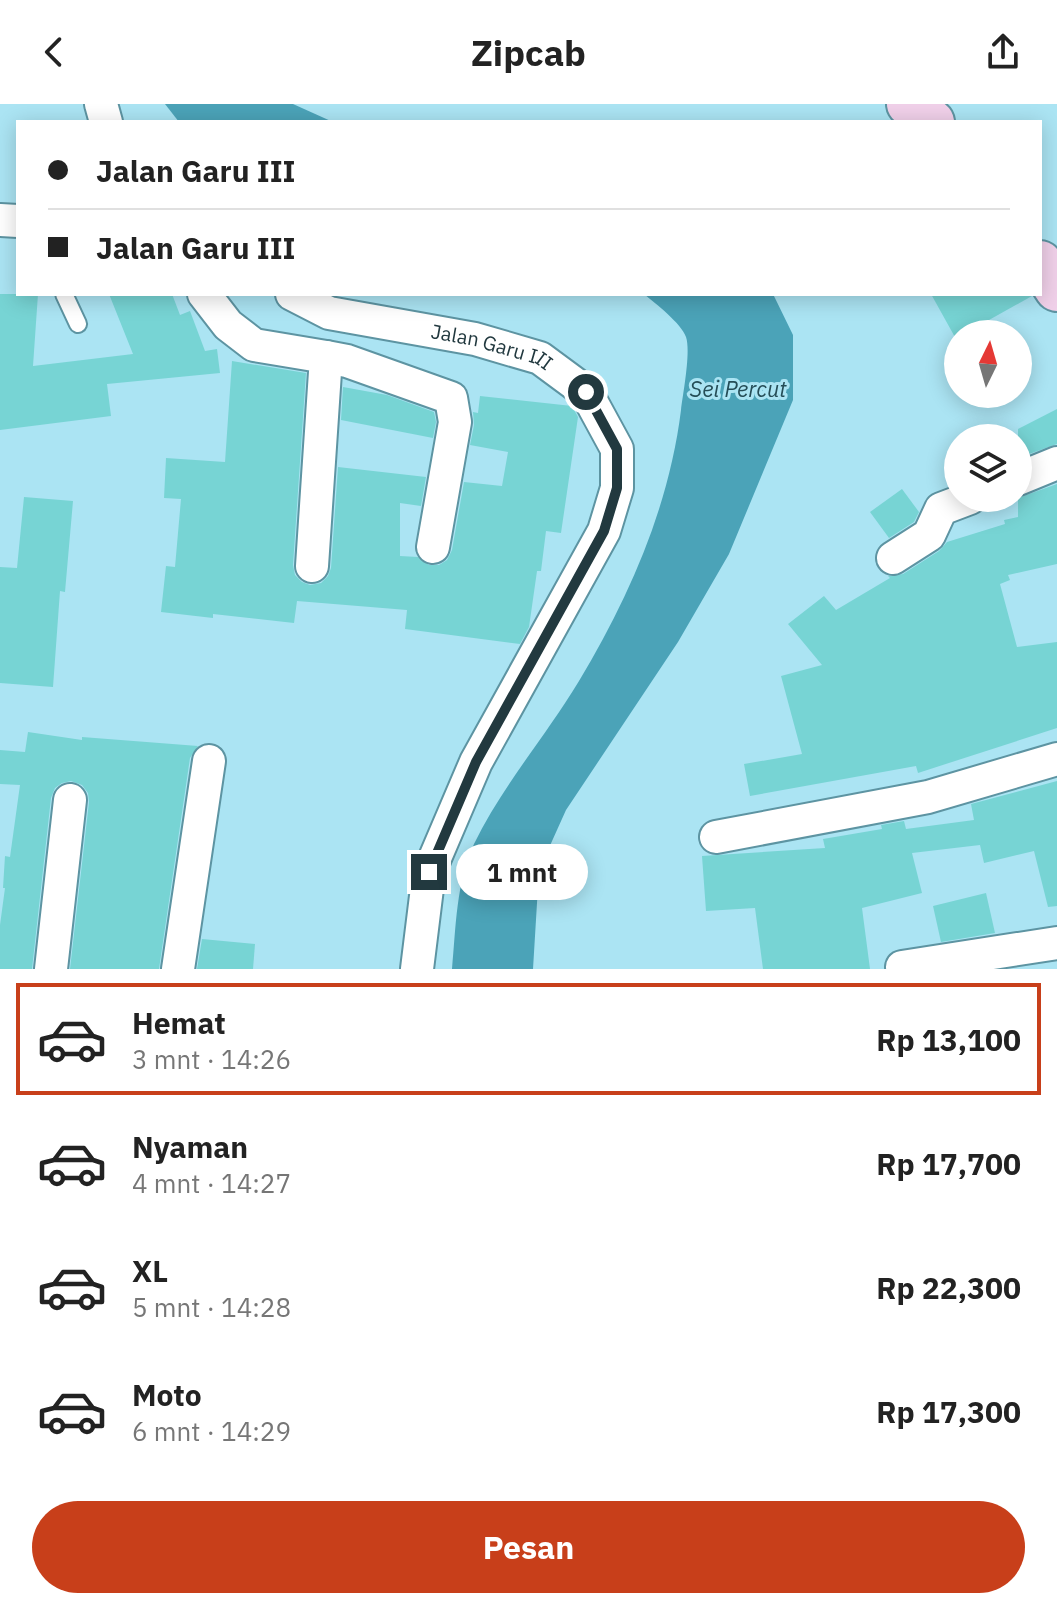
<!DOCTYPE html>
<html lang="id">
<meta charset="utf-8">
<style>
:root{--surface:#fff;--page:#f2f2f2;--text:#222;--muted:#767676;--line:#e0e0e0;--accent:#c83f1a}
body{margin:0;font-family:"IBM Plex Sans",sans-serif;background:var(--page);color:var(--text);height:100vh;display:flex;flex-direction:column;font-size:30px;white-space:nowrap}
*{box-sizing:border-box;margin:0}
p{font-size:26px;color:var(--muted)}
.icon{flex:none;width:44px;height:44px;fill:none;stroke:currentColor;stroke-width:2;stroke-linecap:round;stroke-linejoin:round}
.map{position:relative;height:865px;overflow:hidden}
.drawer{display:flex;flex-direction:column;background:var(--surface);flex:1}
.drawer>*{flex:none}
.hud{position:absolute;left:16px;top:16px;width:1026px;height:176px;border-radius:0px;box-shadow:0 4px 20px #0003;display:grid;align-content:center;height:176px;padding:0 32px;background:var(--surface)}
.needle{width:52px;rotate:5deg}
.buttons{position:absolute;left:944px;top:216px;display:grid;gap:16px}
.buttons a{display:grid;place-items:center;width:88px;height:88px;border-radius:50%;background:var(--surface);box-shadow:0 4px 20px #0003;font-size:40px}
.end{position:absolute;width:36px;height:36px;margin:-18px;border:10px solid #22393f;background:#fff;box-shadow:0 0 0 4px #fff}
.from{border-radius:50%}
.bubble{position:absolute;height:56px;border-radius:28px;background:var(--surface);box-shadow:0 4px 20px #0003;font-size:26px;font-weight:700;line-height:56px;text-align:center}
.hud b{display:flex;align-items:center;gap:28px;height:76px;font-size:30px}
.hud b+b{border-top:2px solid var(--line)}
.hud i{width:20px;height:20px;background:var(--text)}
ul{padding:14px 0 0;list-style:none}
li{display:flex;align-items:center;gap:24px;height:112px;margin:0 16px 12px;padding:0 16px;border:4px solid transparent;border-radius:0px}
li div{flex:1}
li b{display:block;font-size:30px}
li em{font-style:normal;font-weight:700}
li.current{border-color:var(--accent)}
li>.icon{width:72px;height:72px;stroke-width:1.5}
.cta{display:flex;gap:16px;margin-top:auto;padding:16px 32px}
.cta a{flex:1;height:92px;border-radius:48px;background:var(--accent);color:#fff;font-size:32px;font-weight:700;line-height:92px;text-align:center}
header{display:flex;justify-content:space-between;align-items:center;height:104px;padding:0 32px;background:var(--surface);font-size:36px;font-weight:700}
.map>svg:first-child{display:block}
</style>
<header><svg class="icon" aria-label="back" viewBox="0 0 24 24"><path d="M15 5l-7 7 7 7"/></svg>Zipcab<svg class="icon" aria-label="share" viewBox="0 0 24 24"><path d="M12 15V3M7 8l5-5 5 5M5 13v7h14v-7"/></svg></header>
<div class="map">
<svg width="1057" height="865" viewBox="0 0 1057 865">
<rect width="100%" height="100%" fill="#abe4f3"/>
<g fill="#4ba3b8">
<polygon points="165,0 293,0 333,18 179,18"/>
<path d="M 644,190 L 773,190 L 793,231 L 793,296 L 729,450 L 678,538 L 566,706 L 539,766 L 533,865 L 452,865 C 456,823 456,779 474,740 C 502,682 546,632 579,577 C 629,494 669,403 681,306 C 683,289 691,248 686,233 C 681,219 656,200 644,190 Z"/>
</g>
<g fill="#77d4d4">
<polygon points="0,190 38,190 33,262 133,250 109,190 172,190 180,211 190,207 205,247 217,245 220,269 107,280 111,312 0,326"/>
<polygon points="931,190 1030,190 1032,192 964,230 958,230 956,235"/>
<polygon points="232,257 306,269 293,461 295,471 302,478 310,481 321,479 328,472 331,464 338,363 426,373 421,402 400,399 400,452 418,453 429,461 439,461 447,456 452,446 464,378 502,382 508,348 470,341 474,321 473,308 478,309 480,292 572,302 578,313 561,429 546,427 541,467 537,467 529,523 520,540 405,525 407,506 297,497 294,519 213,510 213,514 161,508 166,462 175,463 181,395 164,394 166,354 225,358"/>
<polygon points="343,283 387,291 434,308 436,318 433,334 341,316"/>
<polygon points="1057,305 1057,340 1018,354 1018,325"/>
<polygon points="1057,380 1057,460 1008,471 1010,476 1000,480 1017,543 1057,538 1057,624 918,669 916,662 750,692 744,660 802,650 781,572 822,561 788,520 824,492 836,506 890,474 888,472 903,470 939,447 947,438 1005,420 1004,416 1018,413 1018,394"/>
<polygon points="902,385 919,408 914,418 889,434 870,408"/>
<polygon points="24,393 73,397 65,488 60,487 53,583 0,579 0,463 17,464"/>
<polygon points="28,628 82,636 82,633 198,642 190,654 159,865 70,865 89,698 88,689 82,681 71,677 62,679 55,684 51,694 32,865 0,865 0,821 5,784 3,784 5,752 10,753 20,681 0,680 0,646 25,648"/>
<polygon points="1057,677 1057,802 1048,803 1034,747 984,759 980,741 912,749 922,789 862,804 870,865 763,865 755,804 706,807 702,752 825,744 823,735 882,725 881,721 904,717 906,725 974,716 971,700"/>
<polygon points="986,789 995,829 941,838 933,802"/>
<polygon points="202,835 255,840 253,865 197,865"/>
</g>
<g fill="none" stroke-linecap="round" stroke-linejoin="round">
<defs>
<polyline id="lane" points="64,190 78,220"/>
<g id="street">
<polyline points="101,0 106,18"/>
<polyline points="0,116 18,117"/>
<polyline points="204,190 228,221 254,241 326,253 312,462"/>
<path id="s1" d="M 292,190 L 329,209 L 475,235 L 540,254 L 586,288 L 617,345 L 617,384 L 604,427 L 476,658 L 429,768 L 417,865"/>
<polyline points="326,253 347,257 451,294 455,318 433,443"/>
<polyline points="1018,375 1057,359"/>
<polyline points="893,454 929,431 941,405 970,394"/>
<polyline points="716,733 928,693 1057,655"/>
<polyline points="902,863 1057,839"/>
<polyline points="51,865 70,696"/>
<polyline points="178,865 209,657"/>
</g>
<g id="secondary">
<polyline points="909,0 932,18"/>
<polyline points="1040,159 1057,185"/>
</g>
</defs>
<use href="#lane" stroke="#5d94a2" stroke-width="20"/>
<use href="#street" stroke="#5d94a2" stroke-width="36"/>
<use href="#secondary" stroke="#5d94a2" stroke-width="48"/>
<use href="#lane" stroke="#fff" stroke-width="16"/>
<use href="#street" stroke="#fff" stroke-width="32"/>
<use href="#secondary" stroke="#f0d0e9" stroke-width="44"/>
</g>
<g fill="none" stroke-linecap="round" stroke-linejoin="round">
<polyline stroke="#22393f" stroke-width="10" points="429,768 476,658 604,427 617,384 617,345 586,288"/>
</g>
<g text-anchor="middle" stroke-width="6" stroke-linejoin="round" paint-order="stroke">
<g font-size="20" fill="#22393f" stroke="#abe4f3">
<text dy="7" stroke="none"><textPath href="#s1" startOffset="208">Jalan Garu III</textPath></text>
</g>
<g font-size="22" font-style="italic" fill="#254d57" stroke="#abe4f3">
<text x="738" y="293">Sei Percut</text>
</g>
</g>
</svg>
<div class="buttons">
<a><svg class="needle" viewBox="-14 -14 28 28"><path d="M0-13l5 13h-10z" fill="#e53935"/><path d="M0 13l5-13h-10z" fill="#767676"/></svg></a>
<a><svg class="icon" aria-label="layers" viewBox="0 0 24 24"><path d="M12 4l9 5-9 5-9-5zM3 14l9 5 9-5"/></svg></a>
</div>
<i class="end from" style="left:586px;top:288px"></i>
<i class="end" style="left:429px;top:768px"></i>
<div class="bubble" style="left:456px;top:740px;width:132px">1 mnt</div>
<div class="hud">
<b><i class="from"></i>Jalan Garu III</b>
<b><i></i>Jalan Garu III</b>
</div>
</div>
<section class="drawer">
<ul>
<li class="current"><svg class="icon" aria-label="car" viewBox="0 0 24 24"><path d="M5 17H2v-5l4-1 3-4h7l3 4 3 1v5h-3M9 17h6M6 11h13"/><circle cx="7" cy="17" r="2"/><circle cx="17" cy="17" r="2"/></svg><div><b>Hemat</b><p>3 mnt · 14:26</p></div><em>Rp 13,100</em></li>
<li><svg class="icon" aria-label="car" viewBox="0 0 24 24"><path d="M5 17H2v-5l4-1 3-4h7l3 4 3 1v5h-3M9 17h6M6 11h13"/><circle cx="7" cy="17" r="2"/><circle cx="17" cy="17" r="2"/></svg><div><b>Nyaman</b><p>4 mnt · 14:27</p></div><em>Rp 17,700</em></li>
<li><svg class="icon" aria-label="car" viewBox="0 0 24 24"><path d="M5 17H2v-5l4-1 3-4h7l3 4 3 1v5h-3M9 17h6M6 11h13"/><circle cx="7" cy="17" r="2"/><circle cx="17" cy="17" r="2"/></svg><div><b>XL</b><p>5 mnt · 14:28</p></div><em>Rp 22,300</em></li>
<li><svg class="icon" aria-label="car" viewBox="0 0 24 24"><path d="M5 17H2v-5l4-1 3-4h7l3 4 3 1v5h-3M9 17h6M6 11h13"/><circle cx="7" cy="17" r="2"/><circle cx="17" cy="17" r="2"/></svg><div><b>Moto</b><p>6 mnt · 14:29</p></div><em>Rp 17,300</em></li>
</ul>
<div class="cta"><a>Pesan</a></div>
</section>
